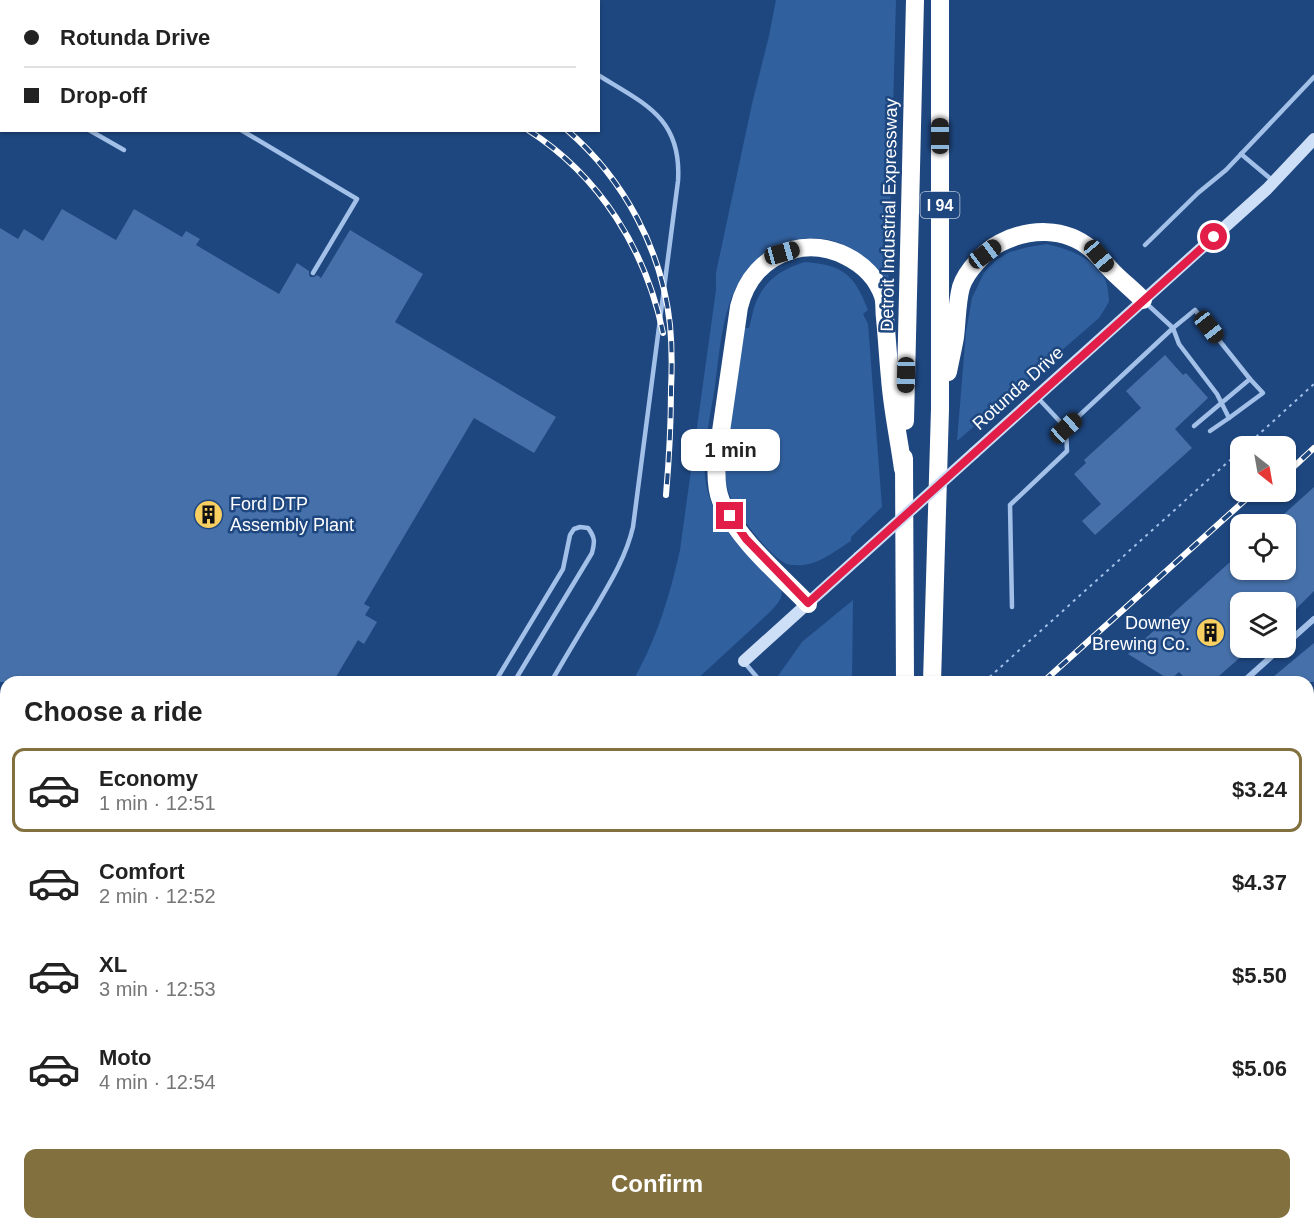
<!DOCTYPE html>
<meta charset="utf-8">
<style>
:root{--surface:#fff;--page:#f2f2f2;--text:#222;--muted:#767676;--line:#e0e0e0;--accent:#82703e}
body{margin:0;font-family:Arial,sans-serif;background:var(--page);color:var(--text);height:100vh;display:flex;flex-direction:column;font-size:22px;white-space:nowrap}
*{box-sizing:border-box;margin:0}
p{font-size:20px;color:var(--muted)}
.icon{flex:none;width:33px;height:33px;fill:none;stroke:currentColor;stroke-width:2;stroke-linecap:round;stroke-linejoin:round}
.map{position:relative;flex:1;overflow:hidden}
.panel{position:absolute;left:0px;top:676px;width:1314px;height:554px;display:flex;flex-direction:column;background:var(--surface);border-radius:18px 18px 0 0;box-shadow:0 2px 4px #0004}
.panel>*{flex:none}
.banner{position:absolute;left:0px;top:0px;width:600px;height:132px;box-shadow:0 2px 4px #0004;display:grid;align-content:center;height:132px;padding:0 24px;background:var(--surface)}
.needle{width:39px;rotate:149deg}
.buttons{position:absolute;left:1230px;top:436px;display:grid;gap:12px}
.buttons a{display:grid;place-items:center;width:66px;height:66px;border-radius:12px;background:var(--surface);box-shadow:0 2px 4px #0004;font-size:30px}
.end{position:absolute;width:27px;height:27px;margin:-14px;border:8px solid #e11d48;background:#fff;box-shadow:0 0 0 3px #fff}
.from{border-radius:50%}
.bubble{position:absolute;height:42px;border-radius:12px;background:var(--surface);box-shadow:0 2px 4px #0004;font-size:20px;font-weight:700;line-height:42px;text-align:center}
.car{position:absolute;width:18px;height:36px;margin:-18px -9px;border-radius:8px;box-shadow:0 0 4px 2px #0007;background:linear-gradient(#222 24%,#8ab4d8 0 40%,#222 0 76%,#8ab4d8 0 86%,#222 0)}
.banner b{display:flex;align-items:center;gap:21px;height:57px;font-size:22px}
.banner b+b{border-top:2px solid var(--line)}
.banner i{width:15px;height:15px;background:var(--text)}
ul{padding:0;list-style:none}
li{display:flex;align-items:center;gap:18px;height:84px;margin:0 12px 9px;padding:0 12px;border:3px solid transparent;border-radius:12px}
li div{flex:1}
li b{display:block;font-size:22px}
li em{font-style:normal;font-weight:700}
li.current{border-color:var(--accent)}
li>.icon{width:54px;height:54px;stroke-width:1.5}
h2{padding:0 24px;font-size:27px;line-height:72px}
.button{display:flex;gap:12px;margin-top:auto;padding:12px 24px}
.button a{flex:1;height:69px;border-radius:12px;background:var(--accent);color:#fff;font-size:24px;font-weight:700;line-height:69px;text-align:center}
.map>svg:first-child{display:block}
</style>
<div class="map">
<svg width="1314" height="1229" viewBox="0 0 1314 1229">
<rect width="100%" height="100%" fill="#1e4780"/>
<g fill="#31609e">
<path d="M 776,0 L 896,0 L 888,289 C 867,259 851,239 812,238 C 784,238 758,253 743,276 C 737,285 732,295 729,305 C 721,328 718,362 715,386 C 711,412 702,452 705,477 C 707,495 713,510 722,524 L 781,589 C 784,598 777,604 771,611 L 694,682 L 632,682 C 656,642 670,595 680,550 L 716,290 L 716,273 L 752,104 L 769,36 Z"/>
<path d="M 1047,244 C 1072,250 1105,262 1108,291 C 1108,295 1109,298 1109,301 C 1107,306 1102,313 1099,318 L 957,441 L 966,332 L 972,298 L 984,273 L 996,260 L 1010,252 L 1028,247 Z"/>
<path d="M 805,262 C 843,265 854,274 868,310 L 863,314 L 868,324 L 882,507 L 851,537 L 851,541 C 835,551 816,567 796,565 C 793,565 790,565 787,564 C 770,557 737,514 730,496 C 726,486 725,475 724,464 L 744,328 L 749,328 C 752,319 753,308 757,300 C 767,278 783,269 805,262 Z"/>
<polygon points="853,600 852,682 779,682 778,676 802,642"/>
<polygon points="0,844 6,848 6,951 0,947"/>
<polygon points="0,968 6,972 6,1001 0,1011"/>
<polygon points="0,1080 6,1084 6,1111 0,1110"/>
<polygon points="6,1130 6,1188 0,1191 0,1134"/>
<polygon points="353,1224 387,1224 382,1229 348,1229"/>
</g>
<g fill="#4670a9">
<polygon points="62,209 116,240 134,209 182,237 186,231 200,239 196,245 279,294 297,263 309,271 309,274 310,277 314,277 317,275 321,278 350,230 423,274 395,322 556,417 534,453 474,418 364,604 370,607 365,615 377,622 364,644 358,640 333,682 0,682 0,228 18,239 24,229 43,241"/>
<polygon points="1165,355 1183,375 1186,373 1208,398 1175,429 1192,448 1095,535 1082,521 1101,504 1074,474 1086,463 1084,460 1141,408 1126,391"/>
<polygon points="1314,487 1314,591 1286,619 1286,603 1240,603 1240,648 1251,648 1212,682 1189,682 1179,672 1170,680 1128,654 1240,553 1240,570 1286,570 1286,525 1272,525"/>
<polygon points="1314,643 1314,682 1267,682"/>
</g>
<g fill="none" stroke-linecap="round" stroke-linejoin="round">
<g stroke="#a2c0e8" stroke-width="2" stroke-dasharray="3 4.5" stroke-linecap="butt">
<polyline points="1245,447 1314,384"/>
<polyline points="984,682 1240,451"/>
<polyline points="383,1229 389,1224"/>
<polyline points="625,1229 626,1224"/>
</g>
<g stroke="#a2c0e8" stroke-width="4.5">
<polyline points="473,0 475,2"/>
<polyline points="47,2 48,0"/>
<polyline points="166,2 167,0"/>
<polyline points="0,80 2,78"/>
<polyline points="89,130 124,150"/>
<polyline points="241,130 357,199 313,273"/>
<polyline points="1241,154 1272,180"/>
<polyline points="1145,245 1198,193 1226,170 1314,77"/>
<polyline points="1038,398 1066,428 1173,328 1147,304"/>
<polyline points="1229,418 1263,393 1250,379"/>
<polyline points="1194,426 1250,379 1195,310 1173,328 1179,344 1217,394 1229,418 1210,431"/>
<polyline points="1012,607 1010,505 1067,451 1066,428"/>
<polyline points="744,662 761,682"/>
<path d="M 495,682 L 563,569 L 570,535 L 574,529 L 580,527 L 588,528 C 595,537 595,542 592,553 L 514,682"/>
<path d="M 551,682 C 565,658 579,634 594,610 C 610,583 626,557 633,527 L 678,181 C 682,118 645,104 598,75"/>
<polyline points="1308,844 1314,849"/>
<polyline points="1308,1057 1314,1057"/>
<polyline points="0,1121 6,1120"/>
<polyline points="0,1198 6,1195"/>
<polyline points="332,1229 338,1224"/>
</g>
<g stroke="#a2c0e8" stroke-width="6">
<polyline points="1286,644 1314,619"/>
<polyline points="1243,682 1281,648"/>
<polyline points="1308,757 1314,752"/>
<polyline points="1201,1224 1201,1229"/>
</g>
<g stroke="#cddef7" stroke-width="12">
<polyline points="974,453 1267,189 1314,139"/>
<polyline points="744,661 859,557"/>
</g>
<g stroke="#fff" stroke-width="18">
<path d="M 948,372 C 950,361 953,349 955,337 C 957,320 957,302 961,287 C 966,271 986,250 1000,243 C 1029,228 1065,227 1091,249 C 1099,256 1105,264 1113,272 C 1122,281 1133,290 1143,300"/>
<polyline points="905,421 915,0"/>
<polyline points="904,458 905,682"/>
<path d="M 808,604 C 779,574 737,539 721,501 C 716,489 716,472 717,459 L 739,307 C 746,279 764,258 792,250 C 827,240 871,261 883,296 C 885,302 884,311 885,318 C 887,338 888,358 890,378 C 892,408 899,439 903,469"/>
<polyline points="932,682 940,409 940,0"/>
<polyline points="913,1224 913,1229"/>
<polyline points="942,1224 942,1229"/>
</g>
<defs>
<g id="rail">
<polyline points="308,0 310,2"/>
<polyline points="356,0 359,2"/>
<path d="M 528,130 C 600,176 646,250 663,333"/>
<path d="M 567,130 C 624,179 662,250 670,325 C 672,346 672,368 671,389 C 671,424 669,460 666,495"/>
<polyline points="1286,474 1314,448"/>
<polyline points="1043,682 1254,492"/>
<polyline points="438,1229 443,1224"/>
</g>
</defs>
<use href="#rail" stroke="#fff" stroke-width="6"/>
<use href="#rail" stroke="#1e4780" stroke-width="4" stroke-dasharray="11" stroke-linecap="butt"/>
<polyline stroke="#cddef7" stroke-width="12" points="859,557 974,453"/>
</g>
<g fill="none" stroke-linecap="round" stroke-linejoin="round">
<polyline stroke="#e11d48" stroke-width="8" points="730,516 746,539 808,603 1214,237"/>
</g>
<defs>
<symbol id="building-disc" viewBox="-11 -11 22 22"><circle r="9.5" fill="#f8cf61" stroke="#1e4780"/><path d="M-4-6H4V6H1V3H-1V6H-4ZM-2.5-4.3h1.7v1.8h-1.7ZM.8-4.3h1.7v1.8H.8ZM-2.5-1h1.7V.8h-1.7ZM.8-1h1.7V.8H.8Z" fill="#111"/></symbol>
</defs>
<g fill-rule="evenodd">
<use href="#building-disc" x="192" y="498" width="33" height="33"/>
<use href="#building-disc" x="1194" y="616" width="33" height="33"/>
</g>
<g text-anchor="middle" stroke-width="5" stroke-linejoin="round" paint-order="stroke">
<rect fill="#1e4780" stroke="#bcc8d9" stroke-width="1.5" x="920.5" y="192" width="39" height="26" rx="4.5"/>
<g font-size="16" font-weight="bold" fill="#fff">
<text x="940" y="211">I 94</text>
</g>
<g font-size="18" fill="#fff" stroke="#1e4780">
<text transform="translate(889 215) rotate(-89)" y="6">Detroit Industrial Expressway</text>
<text transform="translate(1018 388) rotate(-42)" y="6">Rotunda Drive</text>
</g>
<g font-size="18" fill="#fff" stroke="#1e4780" text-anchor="start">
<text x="230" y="510">Ford DTP<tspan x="230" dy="21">Assembly Plant</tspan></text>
<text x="1190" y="629" text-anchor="end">Downey<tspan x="1190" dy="21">Brewing Co.</tspan></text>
</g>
</g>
</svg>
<div class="buttons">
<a><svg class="needle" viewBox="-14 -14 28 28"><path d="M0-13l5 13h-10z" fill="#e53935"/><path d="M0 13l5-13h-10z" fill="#767676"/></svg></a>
<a><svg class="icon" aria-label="locate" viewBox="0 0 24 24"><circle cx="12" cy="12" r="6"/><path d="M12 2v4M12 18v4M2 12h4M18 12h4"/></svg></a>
<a><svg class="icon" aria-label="layers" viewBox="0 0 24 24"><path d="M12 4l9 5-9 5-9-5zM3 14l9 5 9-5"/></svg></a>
</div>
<i class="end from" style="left:1214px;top:237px"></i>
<i class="end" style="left:730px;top:516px"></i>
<div class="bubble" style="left:681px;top:429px;width:99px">1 min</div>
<i class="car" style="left:940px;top:136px;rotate:0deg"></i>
<i class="car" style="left:782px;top:253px;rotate:74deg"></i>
<i class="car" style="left:985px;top:254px;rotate:53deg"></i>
<i class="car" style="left:1099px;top:256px;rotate:140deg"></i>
<i class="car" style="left:1209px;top:327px;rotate:142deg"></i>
<i class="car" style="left:906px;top:375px;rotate:181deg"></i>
<i class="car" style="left:1066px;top:428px;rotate:48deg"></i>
<div class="banner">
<b><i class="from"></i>Rotunda Drive</b>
<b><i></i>Drop-off</b>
</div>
<section class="panel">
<h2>Choose a ride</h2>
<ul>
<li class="current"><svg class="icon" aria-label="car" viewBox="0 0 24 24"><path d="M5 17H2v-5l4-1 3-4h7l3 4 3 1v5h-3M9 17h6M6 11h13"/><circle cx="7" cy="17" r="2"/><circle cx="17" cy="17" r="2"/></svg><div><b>Economy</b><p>1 min · 12:51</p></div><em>$3.24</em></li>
<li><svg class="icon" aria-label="car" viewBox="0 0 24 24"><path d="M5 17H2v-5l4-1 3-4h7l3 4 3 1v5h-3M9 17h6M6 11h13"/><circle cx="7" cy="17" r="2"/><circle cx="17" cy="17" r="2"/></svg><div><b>Comfort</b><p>2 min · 12:52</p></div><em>$4.37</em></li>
<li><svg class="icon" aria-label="car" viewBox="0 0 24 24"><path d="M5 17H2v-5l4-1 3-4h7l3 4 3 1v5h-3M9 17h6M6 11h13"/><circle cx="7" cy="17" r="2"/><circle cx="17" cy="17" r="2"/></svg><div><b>XL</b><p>3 min · 12:53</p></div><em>$5.50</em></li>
<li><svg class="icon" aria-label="car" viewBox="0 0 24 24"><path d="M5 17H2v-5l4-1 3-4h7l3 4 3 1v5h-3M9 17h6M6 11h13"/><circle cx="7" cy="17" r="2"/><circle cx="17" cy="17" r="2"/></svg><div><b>Moto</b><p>4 min · 12:54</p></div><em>$5.06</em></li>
</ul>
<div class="button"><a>Confirm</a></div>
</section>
</div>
